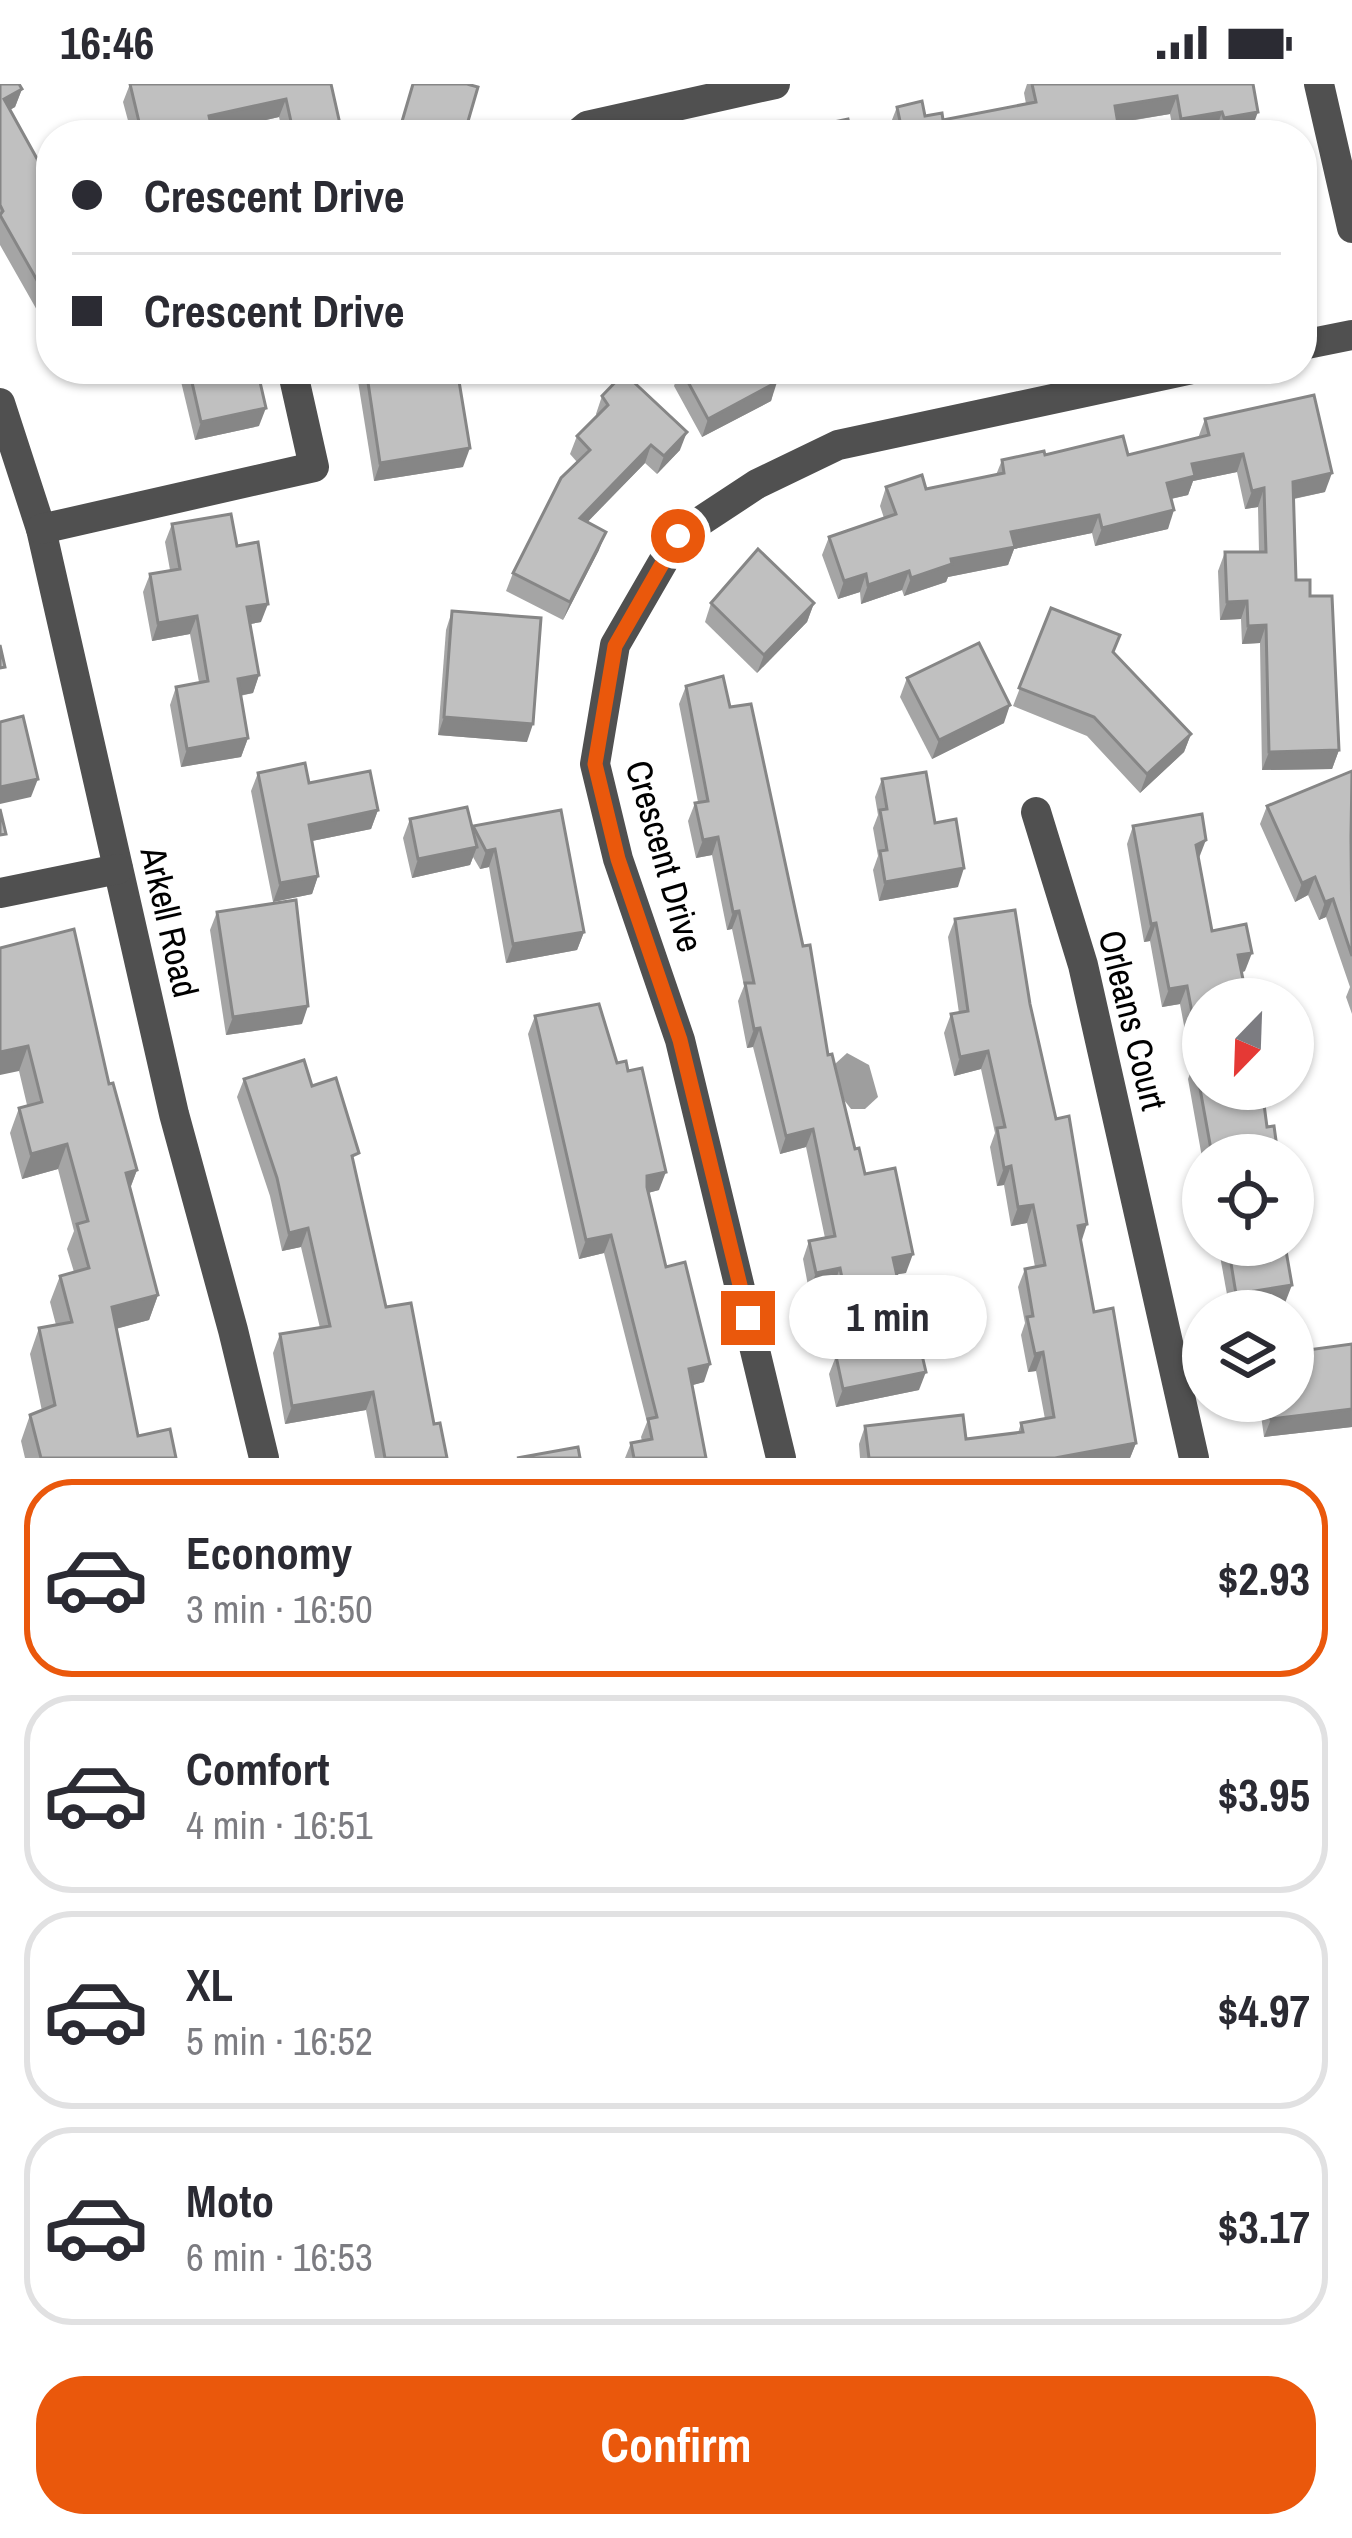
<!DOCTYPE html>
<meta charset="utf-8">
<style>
:root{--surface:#fff;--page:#f2f2f3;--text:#2b2b33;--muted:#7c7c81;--line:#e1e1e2;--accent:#ea580c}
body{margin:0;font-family:"Archivo Narrow",sans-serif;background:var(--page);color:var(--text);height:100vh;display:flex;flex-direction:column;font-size:45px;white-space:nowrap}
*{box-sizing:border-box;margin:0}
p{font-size:39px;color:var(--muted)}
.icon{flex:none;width:66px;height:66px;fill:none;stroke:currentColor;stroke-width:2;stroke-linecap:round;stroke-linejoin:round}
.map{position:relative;height:1374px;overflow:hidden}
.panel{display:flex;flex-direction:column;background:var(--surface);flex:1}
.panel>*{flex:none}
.banner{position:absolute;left:36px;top:36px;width:1281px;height:264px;border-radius:48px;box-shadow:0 3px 9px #0004;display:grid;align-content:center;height:264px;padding:0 36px;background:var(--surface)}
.needle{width:78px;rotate:203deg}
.tools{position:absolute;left:1182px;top:894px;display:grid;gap:24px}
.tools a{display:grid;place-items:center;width:132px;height:132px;border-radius:50%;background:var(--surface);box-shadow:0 3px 9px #0004;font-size:60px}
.end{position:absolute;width:54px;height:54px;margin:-27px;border:15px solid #ea580c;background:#fff;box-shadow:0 0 0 6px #fff}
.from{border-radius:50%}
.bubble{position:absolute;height:84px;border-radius:42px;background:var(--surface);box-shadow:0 3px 9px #0004;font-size:39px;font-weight:800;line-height:84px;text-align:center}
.banner b{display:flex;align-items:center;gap:42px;height:114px;font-size:45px}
.banner b+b{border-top:3px solid var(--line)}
.banner i{width:30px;height:30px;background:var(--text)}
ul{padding:21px 0 0;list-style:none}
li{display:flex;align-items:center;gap:36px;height:198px;margin:0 24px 18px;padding:0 12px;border:6px solid var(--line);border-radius:48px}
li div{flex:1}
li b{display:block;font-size:45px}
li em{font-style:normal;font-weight:800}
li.selected{border-color:var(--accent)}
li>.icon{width:108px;height:108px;stroke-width:1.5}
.cta{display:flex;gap:24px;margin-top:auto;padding:24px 36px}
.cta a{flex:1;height:138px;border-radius:48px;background:var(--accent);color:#fff;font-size:48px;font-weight:800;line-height:138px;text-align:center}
.status{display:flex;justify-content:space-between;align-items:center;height:84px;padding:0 60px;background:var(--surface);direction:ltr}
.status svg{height:33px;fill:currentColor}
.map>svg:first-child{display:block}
</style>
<div class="status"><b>16:46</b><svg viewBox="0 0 49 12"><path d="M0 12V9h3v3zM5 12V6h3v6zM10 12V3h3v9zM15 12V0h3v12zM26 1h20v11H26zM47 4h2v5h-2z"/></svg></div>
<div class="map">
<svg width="1352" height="1374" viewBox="0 0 1352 1374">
<rect width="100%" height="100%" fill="#fff"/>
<polygon fill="#9e9e9e" points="847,969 869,981 878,1013 865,1025 851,1025 834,1003 835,980"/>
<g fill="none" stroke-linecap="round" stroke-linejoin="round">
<g stroke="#505050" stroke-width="30">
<polyline points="1319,0 1352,144"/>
<polyline points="576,51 587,42 775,0"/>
<polyline points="1302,261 1352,251"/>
<polyline points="0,319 41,445 174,1030 233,1246 264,1374"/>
<polyline points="41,445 314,383 292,285"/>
<polyline points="1036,728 1083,881 1194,1374"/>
<polyline points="0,809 118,785"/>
<polyline points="781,1374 680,956 618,775 595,680 615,561 678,452 757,400 838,361 1192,285"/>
</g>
</g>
<g fill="#a5a5a5">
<polygon points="0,0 22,5 15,23 10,26 51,100 51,239 46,242 0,161"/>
<polygon points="130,0 331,0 342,49 341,51 283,51 279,33 208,49 207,51 123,51 125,45 130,44 123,18"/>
<polygon points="1027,0 1253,0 1251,47 1225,51 1217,51 1216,46 1190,51 1174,51 1170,30 1118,39 1115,51 892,51 890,41 897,23 943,36 1026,20 1024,9"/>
<polygon points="178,285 257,285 259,342 195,356"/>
<polygon points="356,285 457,285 463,383 374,397"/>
<polygon points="680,285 831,285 776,297 771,317 702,353 674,302"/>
<polygon points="870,285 908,285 906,291 872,298"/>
<polygon points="602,312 680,366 657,390 645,379 587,438 599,466 563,536 506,507 513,489 577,378 570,370 577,352 597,332 596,330"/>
<polygon points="1205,335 1325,408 1294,415 1296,496 1310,512 1339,666 1332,685 1262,686 1260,559 1242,560 1241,535 1220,536 1218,487 1225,468 1259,468 1258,423 1245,425 1237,388 1193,397 1188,411 1171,415 1168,445 1095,462 1092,449 1014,465 1008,481 948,493 946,498 904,512 902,506 861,520 860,508 838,515 822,471 829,453 884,434 880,422 886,403 926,405 996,391 1002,376 1045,371 1128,371 1198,354"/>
<polygon points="172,440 237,462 261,538 250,540 259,591 253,609 240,612 248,654 241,673 181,683 170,621 176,603 199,598 190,550 152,557 143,508 150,490 170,486 165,458"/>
<polygon points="711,519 814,519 807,538 757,589 705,538"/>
<polygon points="1051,524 1113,568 1191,650 1184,668 1140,709 1087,652 1013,622"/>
<polygon points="452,527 527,658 438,651 446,546"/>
<polygon points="907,594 1004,639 932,675 900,613"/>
<polygon points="686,602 730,623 803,862 828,971 855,1065 906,1189 896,1190 919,1306 836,1323 829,1290 836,1272 844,1270 846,1266 833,1203 809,1207 803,1175 809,1157 825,1154 806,1063 780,1070 753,963 747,964 738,917 744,902 732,845 727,846 712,771 696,774 688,737 695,719 698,718 679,620"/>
<polygon points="1352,688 1352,930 1346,913 1350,903 1326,833 1319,836 1308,811 1295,818 1260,740 1267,722"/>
<polygon points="258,689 309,699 378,726 371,745 312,757 318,792 312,810 273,818 251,707"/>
<polygon points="882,695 935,739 958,803 879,817 873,786 878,772 873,744 878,731 875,713"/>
<polygon points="410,735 472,743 584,848 577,866 506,879 489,783 480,785 473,773 470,781 412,794 403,754"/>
<polygon points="1133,742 1199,774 1212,847 1245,887 1203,915 1203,1005 1267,1043 1278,1071 1203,1071 1203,1079 1188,995 1192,984 1180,920 1162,923 1150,857 1144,858 1127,760"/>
<polygon points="217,828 302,940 226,951 210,846"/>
<polygon points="955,835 1030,920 1094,1228 1136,1359 1130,1374 860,1374 859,1360 865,1342 966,1355 1018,1349 1021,1339 1045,1335 1036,1287 1028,1288 1021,1251 1025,1239 1018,1203 1025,1185 1035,1183 1027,1139 1011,1142 1004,1101 997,1102 990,1063 995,1049 981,985 954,992 944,949 951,930 959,929 948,853"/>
<polygon points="0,864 109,1000 137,1086 130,1105 158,1211 149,1236 116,1245 138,1352 176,1374 25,1374 21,1357 30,1331 42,1327 30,1270 39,1244 56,1241 50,1218 60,1192 74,1188 67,1165 74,1147 58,1085 22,1095 10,1049 19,1024 27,1021 19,987"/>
<polygon points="535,932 617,979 659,1106 648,1109 666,1183 704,1298 692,1301 706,1374 625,1374 631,1359 642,1357 641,1353 647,1338 604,1169 579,1175 528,950"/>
<polygon points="244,995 312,1002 354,1082 386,1223 447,1374 375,1374 366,1326 285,1340 273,1269 280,1250 320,1244 301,1163 282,1167 270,1112 237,1013"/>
<polygon points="1218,1161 1285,1161 1285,1219 1230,1227"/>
<polygon points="1352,1260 1352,1343 1264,1353 1259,1317 1293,1317"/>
</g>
<g fill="#868686">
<polygon points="22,5 15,23 0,31 4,15"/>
<polygon points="1177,12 1170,30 1108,40 1115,22"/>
<polygon points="286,15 279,33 208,49 207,51 171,51 209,32"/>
<polygon points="1222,28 1216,46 1190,51 1175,51 1181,35"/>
<polygon points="1258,28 1251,47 1218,51 1224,34"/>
<polygon points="1118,40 1115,51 1056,51"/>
<polygon points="767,285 831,285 762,300"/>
<polygon points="877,285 908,285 906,291 872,298"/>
<polygon points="777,298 771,317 702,353 708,335"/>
<polygon points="266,324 259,342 195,356 201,338"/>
<polygon points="687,348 680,366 657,390 664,372"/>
<polygon points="651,361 645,379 573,453 580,434"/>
<polygon points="470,364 463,383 374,397 380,379"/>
<polygon points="1243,370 1237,388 1193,397 1188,411 1161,417 1167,399 1192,380"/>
<polygon points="1332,389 1325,408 1287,416 1293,398"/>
<polygon points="1264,404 1258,423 1245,425 1252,407"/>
<polygon points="1174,426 1168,445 1095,462 1102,444"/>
<polygon points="1099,431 1092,449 1014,465 1008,481 948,493 946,498 904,512 911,494 1011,448"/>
<polygon points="606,448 599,466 563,536 570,518"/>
<polygon points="909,487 902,506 861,520 868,501"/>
<polygon points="866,490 860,508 838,515 844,497"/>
<polygon points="1247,517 1241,535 1220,536 1227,518"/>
<polygon points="814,519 807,538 757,589 764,571"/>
<polygon points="268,520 261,538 240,542 247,523"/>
<polygon points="197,532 190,550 152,557 158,539"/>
<polygon points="1266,541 1260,559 1242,560 1248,542"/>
<polygon points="259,591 253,609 231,613 238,595"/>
<polygon points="1010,621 1004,639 932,675 939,656"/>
<polygon points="444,633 533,640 527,658 438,651"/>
<polygon points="1191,650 1184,668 1140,709 1147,690"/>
<polygon points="248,654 241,673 181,683 187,665"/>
<polygon points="1339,666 1332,685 1262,686 1269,668"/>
<polygon points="38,695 31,713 0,720 0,703"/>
<polygon points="378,726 371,745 302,759 309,741"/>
<polygon points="718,753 712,771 696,774 703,756"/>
<polygon points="1206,756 1199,774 1196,761"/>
<polygon points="477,763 470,781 412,794 418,775"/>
<polygon points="495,765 489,783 480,785 486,767"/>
<polygon points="964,784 958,803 879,817 885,798"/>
<polygon points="318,792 312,810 273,818 280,799"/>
<polygon points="1315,793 1308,811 1295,818 1302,799"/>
<polygon points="1333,815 1326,833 1319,836 1325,818"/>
<polygon points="739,827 732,845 727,846 733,828"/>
<polygon points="1156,839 1150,857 1144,858 1151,840"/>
<polygon points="584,848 577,866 506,879 513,860"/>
<polygon points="1252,869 1245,887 1232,889 1238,871"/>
<polygon points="1187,902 1180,920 1162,923 1169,905"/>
<polygon points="308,922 302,940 226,951 233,933"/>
<polygon points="760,944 753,963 747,964 754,945"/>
<polygon points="28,962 19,987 0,991 0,968"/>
<polygon points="988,967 981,985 954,992 960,973"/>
<polygon points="813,1045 806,1063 780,1070 786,1052"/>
<polygon points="67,1060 58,1085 22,1095 31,1070"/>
<polygon points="1011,1082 1004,1101 997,1102 1004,1084"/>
<polygon points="137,1086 127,1112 126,1089"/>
<polygon points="666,1088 659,1106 640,1111 647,1092"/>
<polygon points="1033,1121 1027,1139 1011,1142 1018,1123"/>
<polygon points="1087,1140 1081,1159 1078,1142"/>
<polygon points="308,1144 301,1163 282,1167 289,1149"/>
<polygon points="611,1151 604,1169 579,1175 586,1156"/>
<polygon points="913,1170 906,1189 886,1192 893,1174"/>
<polygon points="840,1184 833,1203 809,1207 816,1189"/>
<polygon points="1292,1201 1285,1219 1230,1227 1236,1210"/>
<polygon points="158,1211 149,1236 103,1248 112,1223"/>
<polygon points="1043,1268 1036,1287 1028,1288 1035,1270"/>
<polygon points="710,1280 704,1298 682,1304 689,1285"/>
<polygon points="926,1288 919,1306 836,1323 843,1305"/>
<polygon points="373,1308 366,1326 285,1340 292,1322"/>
<polygon points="1352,1325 1352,1343 1264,1353 1271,1335"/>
<polygon points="1136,1359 1130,1374 1055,1374"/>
</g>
<g fill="#c0c0c0" stroke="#868686" stroke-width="3">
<polygon points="0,0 19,0 22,5 4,15 51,100 51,221 0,131 3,127 0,121"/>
<polygon points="130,0 331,0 342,49 331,51 294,51 286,15 209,32 211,41 171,51 127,51 125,45 140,42"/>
<polygon points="413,0 467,0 478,3 464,51 398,51"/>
<polygon points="1032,0 1253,0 1258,28 1224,34 1222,28 1181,35 1177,12 1115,22 1118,40 1056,51 903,51 897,23 922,17 925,32 942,29 943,36 1036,18"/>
<polygon points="848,35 852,51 772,51"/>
<polygon points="189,285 257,285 266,324 201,338"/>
<polygon points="366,285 457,285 470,364 380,379"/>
<polygon points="681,285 770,285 777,298 708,335"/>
<polygon points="624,289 687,348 664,372 651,361 580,434 606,448 570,518 513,489 561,394 590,366 577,352 608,321 602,312"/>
<polygon points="1314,311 1332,389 1293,398 1296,496 1310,496 1310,512 1332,512 1339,666 1269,668 1266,541 1248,542 1247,517 1227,518 1225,468 1266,468 1264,404 1252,407 1243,370 1192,380 1195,392 1167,399 1174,426 1102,444 1099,431 1011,448 1015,463 951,475 952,480 911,494 909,487 868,501 866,490 844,497 829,453 896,430 886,403 922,391 926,405 1004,389 1002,376 1044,367 1045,371 1123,352 1128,371 1209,351 1205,335"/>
<polygon points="231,430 237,462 258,458 268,520 247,523 259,591 238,595 248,654 187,665 176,603 208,597 197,532 158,539 150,490 180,485 172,440"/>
<polygon points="758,465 814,519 764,571 711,519"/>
<polygon points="1051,524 1120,551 1113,568 1191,650 1147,690 1094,633 1019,604"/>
<polygon points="452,527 541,534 533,640 444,633"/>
<polygon points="979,559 1010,621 939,656 907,594"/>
<polygon points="0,561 5,583 0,584"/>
<polygon points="723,592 730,623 751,620 803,862 810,861 828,971 832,970 855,1065 859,1064 865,1090 895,1084 913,1170 893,1174 911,1255 918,1254 926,1288 843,1305 836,1272 854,1268 851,1253 854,1253 840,1184 816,1189 809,1157 835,1152 813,1045 786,1052 760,944 754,945 745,899 754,899 739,827 733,828 718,753 703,756 695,719 708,717 686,602"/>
<polygon points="23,632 38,695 0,703 0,638"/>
<polygon points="305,679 309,699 370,687 378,726 309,741 318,792 280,799 258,689"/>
<polygon points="1352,687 1351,753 1352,872 1333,815 1325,818 1315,793 1302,799 1267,722"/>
<polygon points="926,688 935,739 956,735 964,784 885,798 880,767 887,766 880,726 887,725 882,695"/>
<polygon points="467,723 477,763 418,775 410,735"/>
<polygon points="0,725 6,750 0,751"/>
<polygon points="561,726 584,848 513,860 495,765 486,767 473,742"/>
<polygon points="1202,730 1206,756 1196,761 1212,847 1246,840 1252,869 1238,871 1247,915 1203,915 1203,1005 1262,1005 1267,1043 1274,1042 1278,1071 1212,1071 1195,977 1201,976 1187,902 1169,905 1156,839 1151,840 1133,742"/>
<polygon points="296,816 308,922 233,933 217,828"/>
<polygon points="1015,826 1030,920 1056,1035 1069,1032 1087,1140 1078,1142 1094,1228 1113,1224 1136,1359 1055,1374 869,1374 865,1342 963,1331 966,1355 1023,1348 1021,1339 1054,1333 1043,1268 1035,1270 1027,1233 1033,1232 1025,1185 1045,1181 1033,1121 1018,1123 1011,1082 1004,1084 997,1044 1005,1043 988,967 960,973 951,930 968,927 955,835"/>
<polygon points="74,845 109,1000 113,999 137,1086 126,1089 158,1211 112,1223 138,1352 170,1345 176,1374 41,1374 30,1331 55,1321 39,1244 72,1238 60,1192 89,1184 77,1140 88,1137 67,1060 31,1070 19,1024 42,1018 28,962 0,968 0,864"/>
<polygon points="599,920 617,979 626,977 628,987 642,984 666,1088 647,1092 647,1103 666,1183 685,1178 710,1280 689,1285 706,1374 634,1374 631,1359 652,1355 648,1335 657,1333 611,1151 586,1156 535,932"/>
<polygon points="304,976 312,1002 336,994 359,1069 352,1072 386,1223 411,1219 434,1340 440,1339 447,1374 385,1374 373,1308 292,1322 280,1250 330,1242 308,1144 289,1149 277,1094 244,995"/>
<polygon points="1228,1161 1285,1161 1292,1201 1236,1210"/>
<polygon points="1352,1260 1352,1325 1271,1335 1268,1317 1293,1317 1293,1268"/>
<polygon points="578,1363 580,1374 517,1374"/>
</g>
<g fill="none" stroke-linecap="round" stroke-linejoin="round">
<polyline stroke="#ea580c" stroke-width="15" points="678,452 615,562 595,680 618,775 680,956 748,1234"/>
</g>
<g text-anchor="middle" stroke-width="12" stroke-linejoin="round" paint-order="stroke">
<g font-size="36" fill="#000" stroke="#fff">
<text transform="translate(665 772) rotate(74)" y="13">Crescent Drive</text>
<text transform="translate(170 838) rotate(77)" y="13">Arkell Road</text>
<text transform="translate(1133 936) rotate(76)" y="13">Orleans Court</text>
</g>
</g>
</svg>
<div class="tools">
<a><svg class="needle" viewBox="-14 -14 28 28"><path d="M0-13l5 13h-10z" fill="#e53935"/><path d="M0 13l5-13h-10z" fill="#7c7c81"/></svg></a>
<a><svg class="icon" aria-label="locate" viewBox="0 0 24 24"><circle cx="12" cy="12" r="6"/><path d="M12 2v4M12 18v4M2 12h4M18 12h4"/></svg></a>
<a><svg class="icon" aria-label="layers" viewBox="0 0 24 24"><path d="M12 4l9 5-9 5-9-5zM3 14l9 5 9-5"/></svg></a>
</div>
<i class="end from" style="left:678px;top:452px"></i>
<i class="end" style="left:748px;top:1234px"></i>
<div class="bubble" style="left:789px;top:1191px;width:198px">1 min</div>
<div class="banner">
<b><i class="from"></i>Crescent Drive</b>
<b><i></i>Crescent Drive</b>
</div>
</div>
<section class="panel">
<ul>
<li class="selected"><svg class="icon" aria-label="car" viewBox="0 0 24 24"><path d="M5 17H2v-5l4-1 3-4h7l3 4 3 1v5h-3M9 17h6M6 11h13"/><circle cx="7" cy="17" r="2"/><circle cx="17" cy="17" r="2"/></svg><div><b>Economy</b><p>3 min · 16:50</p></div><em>$2.93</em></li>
<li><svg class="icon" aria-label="car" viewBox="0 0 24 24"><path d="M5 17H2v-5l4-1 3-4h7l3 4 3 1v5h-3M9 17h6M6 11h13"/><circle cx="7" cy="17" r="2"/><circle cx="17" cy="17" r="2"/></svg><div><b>Comfort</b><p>4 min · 16:51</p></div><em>$3.95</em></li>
<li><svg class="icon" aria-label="car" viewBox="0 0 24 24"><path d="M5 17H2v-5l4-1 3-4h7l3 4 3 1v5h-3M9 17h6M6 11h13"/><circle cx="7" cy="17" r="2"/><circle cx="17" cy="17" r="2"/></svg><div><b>XL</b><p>5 min · 16:52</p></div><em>$4.97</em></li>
<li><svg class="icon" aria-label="car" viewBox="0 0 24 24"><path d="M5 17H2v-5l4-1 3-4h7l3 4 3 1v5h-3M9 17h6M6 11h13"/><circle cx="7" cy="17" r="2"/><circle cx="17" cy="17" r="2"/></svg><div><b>Moto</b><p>6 min · 16:53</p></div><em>$3.17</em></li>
</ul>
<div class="cta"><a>Confirm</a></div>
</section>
